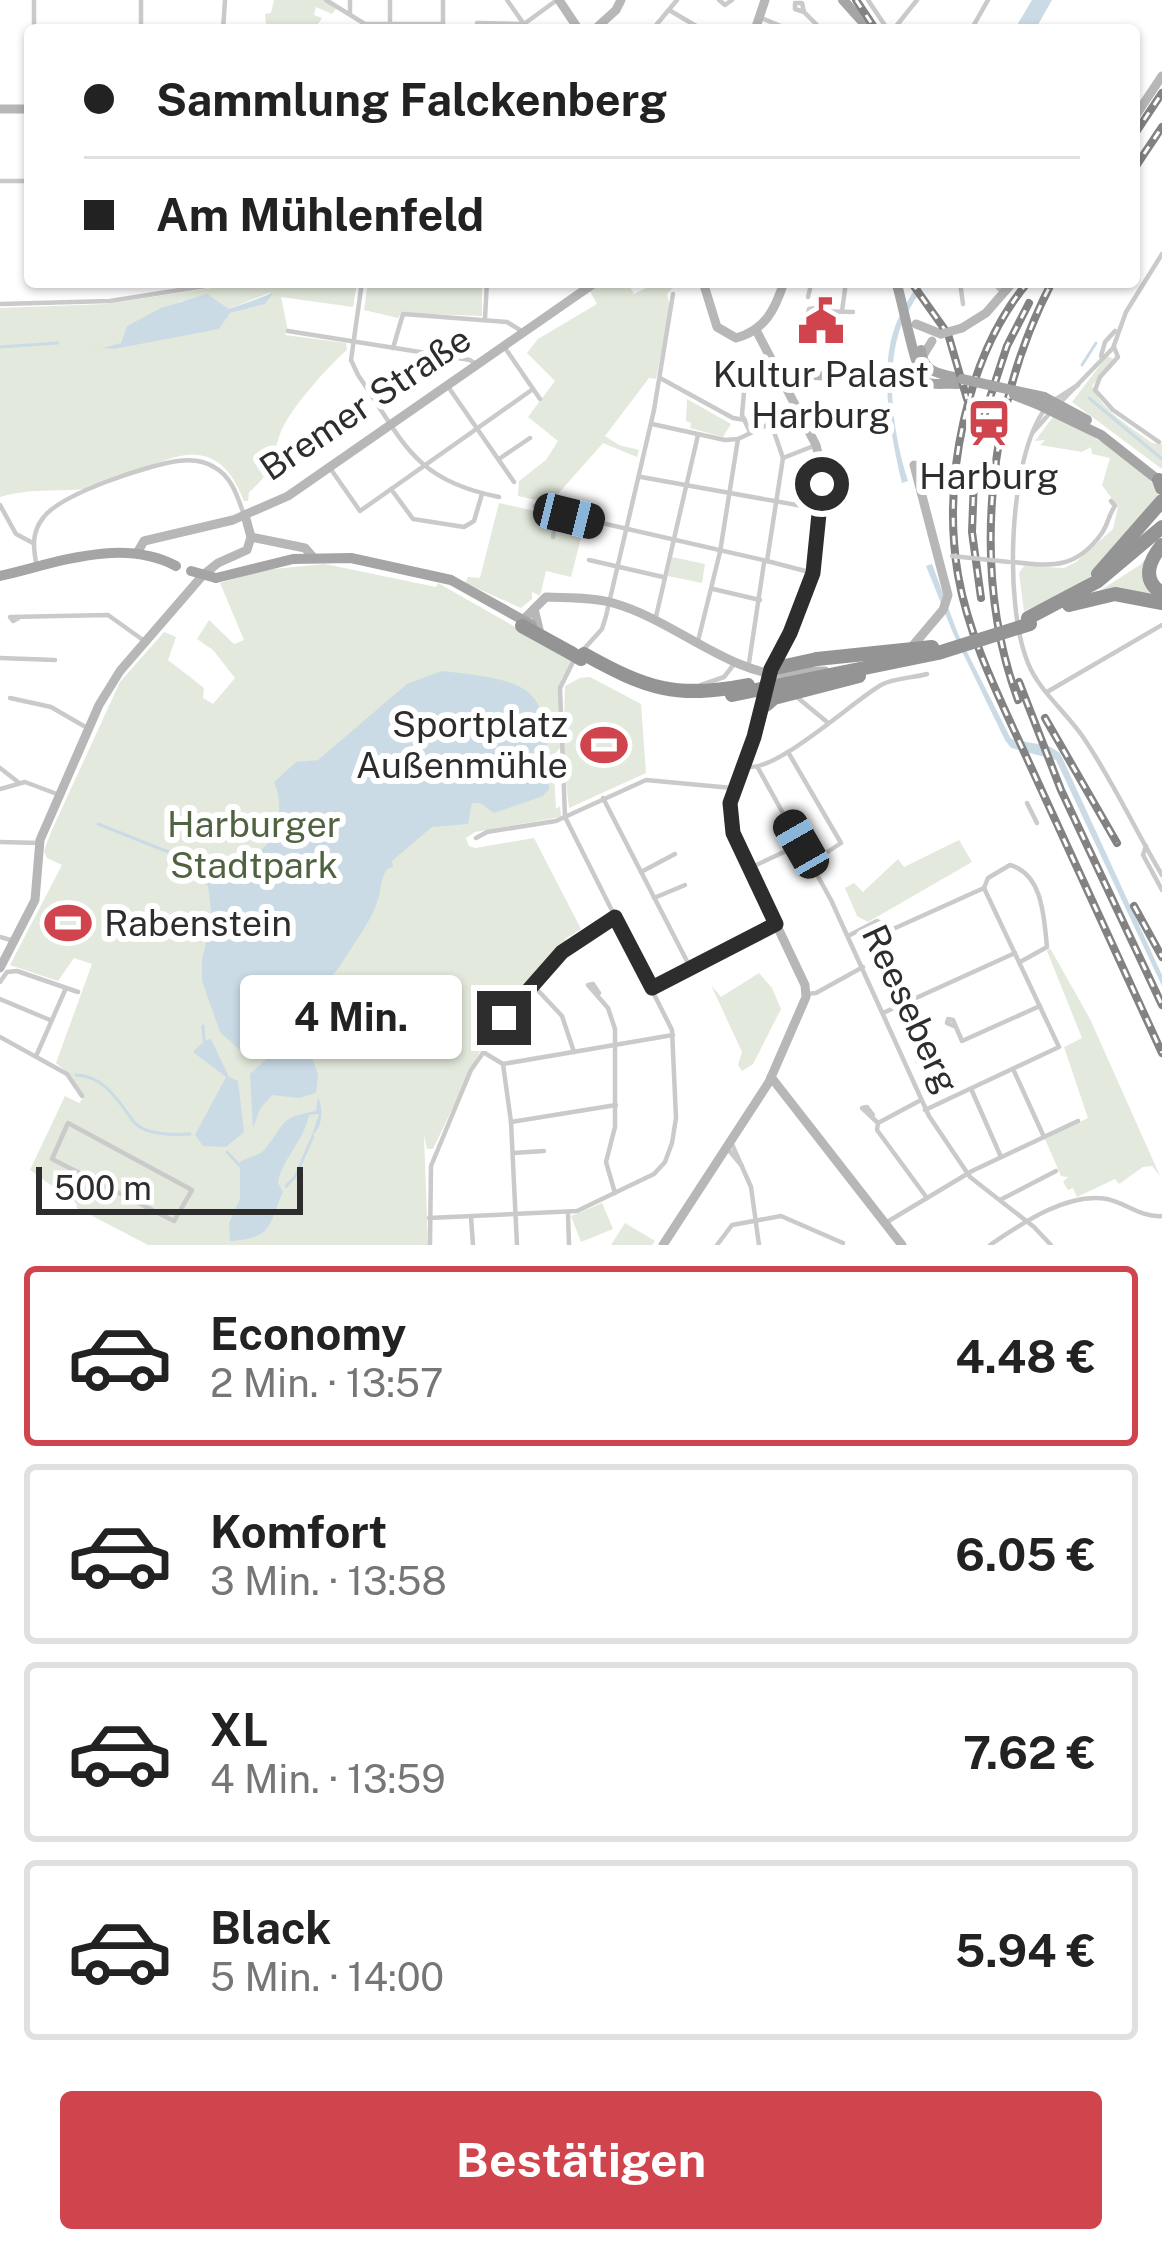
<!DOCTYPE html>
<html lang="de">
<meta charset="utf-8">
<style>
:root{--surface:#fff;--page:#f6f6f6;--text:#222;--muted:#767676;--line:#e0e0e0;--accent:#cf444d}
body{margin:0;font-family:"Public Sans",sans-serif;background:var(--page);color:var(--text);height:100vh;display:flex;flex-direction:column;font-size:45px;white-space:nowrap}
*{box-sizing:border-box;margin:0}
p{font-size:39px;color:var(--muted)}
.icon{flex:none;width:66px;height:66px;fill:none;stroke:currentColor;stroke-width:2;stroke-linecap:round;stroke-linejoin:round}
.map{position:relative;height:1245px;overflow:hidden}
.sheet{display:flex;flex-direction:column;background:var(--surface);flex:1}
.sheet>*{flex:none}
.hud{position:absolute;left:24px;top:24px;width:1116px;height:264px;border-radius:12px;box-shadow:0 3px 9px #0004;display:grid;align-content:center;height:264px;padding:0 60px;background:var(--surface)}
.scale{position:absolute;left:36px;bottom:30px;width:267px;box-sizing:border-box;padding-left:12px;border:6px solid #2d2d2d;border-top:0;font-size:33px;line-height:42px;white-space:nowrap;color:#2d2d2d;-webkit-text-stroke:9px #fff;paint-order:stroke}
.end{position:absolute;width:54px;height:54px;margin:-27px;border:15px solid #2d2d2d;background:#fff;box-shadow:0 0 0 6px #fff}
.from{border-radius:50%}
.bubble{position:absolute;height:84px;border-radius:12px;background:var(--surface);box-shadow:0 3px 9px #0004;font-size:39px;font-weight:700;line-height:84px;text-align:center}
.car{position:absolute;width:36px;height:72px;margin:-36px -18px;border-radius:15px;box-shadow:0 0 9px 3px #0007;background:linear-gradient(#222 24%,#8ab4d8 0 40%,#222 0 76%,#8ab4d8 0 86%,#222 0)}
.hud b{display:flex;align-items:center;gap:42px;height:114px;font-size:45px}
.hud b+b{border-top:3px solid var(--line)}
.hud i{width:30px;height:30px;background:var(--text)}
ul{padding:21px 0 0;list-style:none}
li{display:flex;align-items:center;gap:36px;height:180px;margin:0 24px 18px;padding:0 36px;border:6px solid var(--line);border-radius:12px}
li div{flex:1}
li b{display:block;font-size:45px}
li em{font-style:normal;font-weight:700}
li.active{border-color:var(--accent)}
li>.icon{width:108px;height:108px;stroke-width:1.5}
.primary-button{display:flex;gap:24px;margin-top:auto;padding:24px 60px}
.primary-button a{flex:1;height:138px;border-radius:12px;background:var(--accent);color:#fff;font-size:48px;font-weight:700;line-height:138px;text-align:center}
.map>svg:first-child{display:block}
</style>
<div class="map">
<svg width="1162" height="1245" viewBox="0 0 1162 1245">
<rect width="100%" height="100%" fill="#fff"/>
<g fill="#e3e9dc" fill-rule="evenodd">
<polygon points="274,0 323,0 336,9 332,14 316,7 314,15 322,18 314,30 267,30 265,14 271,13"/>
<path d="M 252,282 L 357,283 L 353,307 L 281,297 L 288,331 L 285,335 L 346,343 L 347,350 C 328,366 288,411 280,434 C 271,460 272,474 249,492 L 248,501 L 244,501 C 209,409 144,481 84,489 C 54,492 29,488 0,497 L 0,308 L 106,304 ZM 271,292 C 258,306 244,304 230,313 C 199,333 160,341 122,346 L 127,326 L 182,301 L 229,309 Z"/>
<polygon points="368,282 482,282 482,316 401,313 398,318 364,310"/>
<polygon points="606,282 627,282 634,294 658,282 678,282 667,294 670,307 656,379 649,378 605,436 619,445 639,450 637,457 603,443 557,495 555,504 518,496 519,481 546,460 558,441 528,417 555,381 527,353 538,339 597,304 590,291"/>
<path d="M 1107,356 L 1114,359 L 1092,386 C 1102,411 1131,427 1152,443 L 1162,444 L 1162,469 L 1072,402 Z"/>
<polygon points="687,399 731,424 723,437 690,428 691,423 686,421"/>
<path d="M 1053,417 C 1084,432 1149,461 1159,497 L 1091,576 L 1069,591 L 1024,611 L 1019,573 L 1024,566 L 1064,568 L 1076,562 L 1113,529 L 1118,507 L 1102,485 L 1110,458 L 1092,454 L 1091,447 L 1082,452 L 1040,445 L 1045,440 L 1035,441 Z"/>
<polygon points="499,503 549,514 553,531 581,538 571,577 546,571 540,596 532,592 532,599 521,608 465,583 468,577 480,578"/>
<polygon points="1161,542 1155,552 1156,598 1093,595 1140,565"/>
<polygon points="672,557 705,564 702,583 668,576"/>
<polygon points="325,564 436,587 438,583 573,660 561,680 561,747 553,756 556,809 560,806 561,817 475,832 466,838 469,846 475,848 534,838 581,929 565,939 568,944 539,972 503,1016 498,1013 480,1040 484,1043 433,1149 427,1149 424,1135 428,1245 148,1245 77,1208 76,1203 30,1170 65,1096 79,1103 83,1098 67,1072 56,1063 92,964 74,958 58,981 10,965 62,865 47,858 44,851 51,832 120,682 164,632 176,637 168,660 204,688 203,698 213,704 235,678 213,650 197,639 209,620 234,644 244,640 220,583 263,570"/>
<polygon points="590,677 641,704 646,773 569,808 563,754 565,686 580,678"/>
<polygon points="959,840 972,862 868,922 857,916 845,888 854,883 863,892 898,859 904,867"/>
<polygon points="1050,948 1090,1019 1160,1176 1152,1166 1143,1167 1119,1184 1115,1179 1077,1197 1073,1188 1068,1190 1063,1182 1068,1177 1061,1176 1045,1139 1088,1118 1064,1047 1082,1038 1047,951"/>
<polygon points="759,973 772,988 781,1009 753,1064 742,1071 738,1065 742,1052 711,985 721,997"/>
<polygon points="602,1203 613,1229 581,1242 571,1216"/>
<polygon points="625,1223 655,1241 652,1245 611,1245"/>
</g>
<g fill="#cbdbe6">
<polygon points="1032,0 1052,0 1035,30 1014,30"/>
<path d="M 919,282 L 925,282 C 917,298 904,315 899,332 C 885,378 894,437 908,481 L 902,483 C 891,437 878,369 896,324 C 902,309 911,296 919,282 Z"/>
<polygon points="273,293 265,304 230,313 219,329 114,349 55,343 103,348 121,343 127,326 161,308 207,294 229,309"/>
<polygon points="932,564 958,634 1011,739 1049,746 1060,753 1162,975 1162,986 1056,760 1011,748 1005,740 953,633 926,566"/>
<path d="M 442,671 C 547,682 545,691 549,789 L 543,796 L 494,813 L 480,803 L 472,803 L 468,824 L 432,827 L 392,861 L 393,867 L 387,869 C 381,879 381,886 379,896 C 373,920 355,941 342,963 C 330,983 306,991 297,1013 L 302,1029 L 280,1047 L 284,1052 L 300,1047 L 309,1050 L 318,1074 L 316,1093 L 299,1098 L 272,1095 L 260,1109 L 253,1128 L 250,1074 L 273,1053 L 269,1049 L 244,1054 L 220,1032 L 202,981 L 202,959 L 212,919 L 208,886 L 195,878 L 176,855 L 181,850 C 197,853 213,860 229,861 C 271,862 289,816 274,782 L 296,762 L 318,760 L 407,684 Z"/>
<polygon points="211,1039 229,1077 238,1081 244,1132 226,1147 203,1146 195,1135 226,1077 193,1052 205,1040"/>
<path d="M 318,1097 C 324,1109 322,1129 312,1135 L 319,1114 L 309,1115 C 304,1141 282,1159 278,1183 L 283,1192 C 268,1224 275,1238 230,1241 L 229,1223 L 240,1199 L 240,1162 C 247,1157 260,1156 265,1149 C 287,1122 278,1118 316,1111 Z"/>
</g>
<g fill="none" stroke-linecap="round" stroke-linejoin="round">
<g stroke="#cbdbe6" stroke-width="3">
<polyline points="0,347 58,343"/>
<polyline points="1082,365 1096,343"/>
<polyline points="1089,398 1162,459"/>
<polyline points="98,824 176,855"/>
<polyline points="203,1026 204,1040"/>
<path d="M 76,1075 C 105,1076 119,1102 133,1121 C 144,1135 174,1135 190,1134"/>
<polyline points="227,1152 241,1167"/>
<polyline points="286,1186 295,1177 313,1136"/>
</g>
<g stroke="#cacaca" stroke-width="4.5">
<polyline points="34,0 34,30"/>
<polyline points="326,0 365,24 443,24"/>
<polyline points="390,0 390,24"/>
<polyline points="443,0 443,30"/>
<polyline points="507,0 528,30"/>
<polyline points="719,0 725,5 732,0"/>
<polyline points="868,0 888,30"/>
<polyline points="669,10 703,30"/>
<polyline points="804,12 795,9 795,3 802,3 804,12 822,30"/>
<polyline points="350,14 350,0"/>
<polyline points="759,17 790,30"/>
<polyline points="477,23 524,24 557,0"/>
<polyline points="141,30 141,0"/>
<polyline points="223,30 225,0"/>
<polyline points="652,30 677,0"/>
<polyline points="893,30 917,0"/>
<polyline points="971,30 988,0"/>
<polyline points="0,181 30,181"/>
<path d="M 362,282 L 351,360 L 358,375 C 404,442 413,480 499,497"/>
<polyline points="960,282 963,304"/>
<polyline points="993,282 1003,293"/>
<polyline points="808,297 810,289"/>
<polyline points="0,304 110,301 231,282"/>
<polyline points="816,311 853,312"/>
<polyline points="842,311 846,282"/>
<polyline points="485,318 487,282"/>
<polyline points="807,319 809,309 815,308 816,314 810,315"/>
<polyline points="288,331 470,360 476,364"/>
<polyline points="503,345 540,399"/>
<polyline points="1114,347 1118,357 1100,377 1095,390 1113,410 1159,442"/>
<polyline points="393,348 403,314 507,322 520,330"/>
<polyline points="1101,356 1105,342 1115,331"/>
<polyline points="660,378 733,418 745,420"/>
<polyline points="745,381 742,415 750,432"/>
<polyline points="449,388 514,482"/>
<polyline points="1053,401 1078,385"/>
<polyline points="1058,405 1113,348 1126,312 1162,254"/>
<path d="M 1045,409 C 1008,459 1004,606 1028,663 C 1039,691 1067,713 1083,737 C 1113,781 1135,830 1162,875"/>
<polyline points="652,424 725,440 738,439 799,410"/>
<polyline points="1034,431 1050,413"/>
<polyline points="783,458 816,445"/>
<polyline points="499,459 530,438"/>
<polyline points="330,468 360,511 533,389"/>
<polyline points="641,477 819,509"/>
<polyline points="391,489 413,519 464,527 474,521 482,494"/>
<polyline points="0,505 16,534 33,543"/>
<polyline points="535,506 552,513"/>
<polygon points="553,512 558,513 557,517 552,516"/>
<polyline points="558,513 767,561"/>
<polyline points="553,537 556,518"/>
<polyline points="589,560 663,577"/>
<polyline points="767,561 783,458 771,423"/>
<polyline points="767,561 813,573"/>
<path d="M 36,562 C 33,546 32,532 43,518 C 60,494 148,465 178,461 C 191,459 203,460 214,467 C 231,476 237,495 243,512"/>
<path d="M 1013,562 C 1054,567 1077,568 1102,533 C 1108,524 1109,514 1115,506 L 1111,501"/>
<polyline points="713,589 760,600"/>
<polyline points="19,618 13,621 10,617 108,615 143,640"/>
<polyline points="655,621 698,435"/>
<polyline points="698,641 720,552 738,439"/>
<polyline points="583,650 602,629 606,616 654,410 673,294"/>
<polyline points="0,658 55,660"/>
<polyline points="749,663 764,563"/>
<polyline points="701,685 724,677 735,663"/>
<polyline points="1047,692 1162,625"/>
<polyline points="10,698 51,707 89,729"/>
<polyline points="798,698 827,722"/>
<polyline points="788,752 841,843 811,863"/>
<path d="M 746,766 C 772,776 853,701 881,685 C 893,678 913,678 927,674"/>
<polyline points="0,768 18,782"/>
<polyline points="758,768 831,900 929,1116 970,1177 1034,1227 1051,1245"/>
<polyline points="0,789 25,782 57,794"/>
<polyline points="603,798 691,969"/>
<polyline points="1027,803 1037,823"/>
<polyline points="476,838 487,832 556,821 646,780 732,788"/>
<polyline points="0,842 40,843"/>
<polyline points="1146,846 1143,855 1162,890"/>
<polyline points="752,867 801,844"/>
<polyline points="641,872 675,854"/>
<path d="M 984,888 L 988,878 L 1010,865 C 1043,874 1044,918 1047,947 L 1020,962"/>
<polyline points="654,898 685,885"/>
<polyline points="850,935 877,921 893,929 984,888"/>
<polyline points="0,937 14,941"/>
<polyline points="0,982 7,972 17,971 78,992"/>
<polyline points="531,983 562,1016 574,1052"/>
<polyline points="652,988 774,925"/>
<polyline points="599,993 593,984 588,985 608,1008 615,1029 615,1127 606,1162 615,1193"/>
<polyline points="806,994 816,993 863,967"/>
<polyline points="0,999 50,1020"/>
<polyline points="883,1013 1015,953"/>
<polyline points="956,1027 947,1023 948,1019 953,1020 962,1041 1040,1006"/>
<polyline points="0,1037 67,1074 82,1096"/>
<polyline points="483,1052 503,1064 673,1035"/>
<polyline points="37,1054 66,988"/>
<polyline points="917,1061 922,1058"/>
<polyline points="503,1064 511,1122 517,1245"/>
<polyline points="1014,1071 1044,1137"/>
<polyline points="972,1091 1001,1157"/>
<polyline points="925,1110 1059,1047 984,888"/>
<polyline points="873,1115 867,1107 862,1108 878,1123 877,1130 927,1198"/>
<polyline points="511,1122 616,1105"/>
<polygon points="68,1123 192,1190 174,1221 52,1159"/>
<polyline points="878,1123 921,1100"/>
<polyline points="731,1142 751,1187 759,1245"/>
<polyline points="727,1148 742,1166"/>
<polyline points="513,1153 544,1151"/>
<polyline points="1000,1200 1056,1171"/>
<polyline points="568,1213 569,1245"/>
<polyline points="471,1217 473,1245"/>
<polyline points="429,1218 577,1211 654,1174 665,1162 672,1143 676,1118 672,1030 565,817 560,688 575,658"/>
<polyline points="887,1222 972,1171 1078,1121"/>
<polyline points="430,1245 431,1166 471,1070 538,975 570,945 615,917"/>
<polyline points="717,1245 732,1225 781,1216 843,1243"/>
<path d="M 990,1245 C 1021,1224 1067,1192 1107,1199 C 1126,1203 1142,1218 1162,1216"/>
</g>
<g stroke="#b7b7b7" stroke-width="9">
<polyline points="559,0 579,30"/>
<polyline points="594,30 616,10 621,0"/>
<polyline points="755,30 765,0"/>
<polyline points="0,109 30,109"/>
<polyline points="1134,118 1162,76"/>
<path d="M 703,282 L 717,327 L 736,338 C 765,330 775,310 784,282"/>
<polyline points="916,324 941,334"/>
<polyline points="962,328 986,313 1013,282"/>
<polyline points="921,359 932,341"/>
<polyline points="778,373 928,383"/>
<polyline points="251,537 305,548 313,557"/>
<polyline points="137,553 144,541 233,520 288,496 596,282"/>
<polyline points="534,609 539,629"/>
<path d="M 522,621 L 546,597 C 567,598 593,597 613,603 C 677,621 727,675 796,677"/>
<polyline points="910,649 943,610 948,595 914,465"/>
<polyline points="782,671 825,671"/>
<polyline points="0,968 35,900 40,840 99,705 120,671 203,575 218,563 247,550 251,537 245,515"/>
<polyline points="771,1077 902,1245"/>
<polyline points="663,1245 769,1082 806,997 805,985 733,833 729,812 734,784 761,721 775,670 813,573 823,474 816,445 756,330"/>
</g>
<g stroke="#a5a5a5" stroke-width="10">
<polyline points="843,0 870,30"/>
<path d="M 896,282 C 903,300 915,378 928,383 C 936,385 949,383 958,384"/>
<path d="M 921,350 C 922,372 940,374 959,378"/>
<polyline points="1044,397 1087,420"/>
<polyline points="1037,404 1101,435 1162,483"/>
<path d="M 0,576 C 57,563 121,537 176,566"/>
<polyline points="216,578 293,559 351,558 451,580 532,625"/>
</g>
<g stroke="#949494" stroke-width="14">
<polyline points="1159,480 1162,488"/>
<path d="M 1162,545 C 1149,561 1141,580 1162,593"/>
<polyline points="1098,574 1162,501"/>
<polyline points="1069,605 1115,594 1162,603"/>
<polyline points="1028,618 1098,581 1162,527"/>
<polyline points="522,626 571,653"/>
<path d="M 584,654 C 647,689 676,699 748,685"/>
<polyline points="771,669 817,659"/>
<polyline points="766,705 774,698 859,676"/>
</g>
<defs>
<g id="rail">
<polyline points="856,0 876,30"/>
<polyline points="1134,135 1162,93"/>
<polyline points="1134,169 1162,127"/>
<polyline points="911,282 948,334 967,399"/>
<path d="M 1028,282 C 966,356 942,480 958,575 C 969,638 999,697 1025,754 C 1070,854 1117,953 1162,1053"/>
<polyline points="983,419 1007,346 1029,303"/>
<polyline points="974,479 972,532 981,598"/>
<polyline points="1019,682 1061,790 1162,1005"/>
<path d="M 1018,700 C 970,570 988,405 1052,282"/>
<polyline points="1045,718 1117,843"/>
<polyline points="1134,906 1162,957"/>
</g>
</defs>
<use href="#rail" stroke="#828282" stroke-width="8"/>
<use href="#rail" stroke="#fff" stroke-width="3" stroke-dasharray="9" stroke-linecap="butt"/>
<polyline stroke="#cacaca" stroke-width="4.5" points="952,556 1009,562"/>
<polyline stroke="#b7b7b7" stroke-width="9" points="941,334 962,328"/>
<g stroke="#a5a5a5" stroke-width="10">
<polyline points="962,379 1044,397"/>
<polyline points="1014,395 1037,404"/>
<polyline points="191,571 216,578"/>
</g>
<g stroke="#949494" stroke-width="14">
<polyline points="571,653 581,659"/>
<polyline points="817,659 932,647"/>
<polyline points="732,695 938,653 1030,624"/>
</g>
</g>
<g fill="none" stroke-linecap="round" stroke-linejoin="round">
<polyline stroke="#2d2d2d" stroke-width="15" points="504,1018 562,952 615,917 652,988 776,924 733,833 730,803 754,737 771,669 790,633 813,573 822,484"/>
</g>
<defs>
<symbol id="civic-bare" viewBox="-9 -9 18 18"><path d="M-.6-6.5H3V-4.5H.6V-3L4-1V1h2V6H-6V1h2V-1L-.6-3ZM-1.2 2.5V6h2.4V2.5Z" fill="#cf444d" stroke="#fff" stroke-width="2.5" paint-order="stroke"/></symbol>
<symbol id="station-bare" viewBox="-9 -9 18 18"><path d="M-3-6H3Q5-6 5-4V2Q5 4 3 4L4.5 6H3L1.5 4h-3L-3 6H-4.5L-3 4Q-5 4-5 2V-4Q-5-6-3-6ZM-3.5-4v3h7v-3ZM-3.5 1v1.5H-2V1ZM2 1v1.5H3.5V1Z" fill="#cf444d" stroke="#fff" stroke-width="2.5" paint-order="stroke"/></symbol>
<symbol id="stadium-bare" viewBox="-9 -9 18 18"><path d="M0-5a6.5 5 0 1 0 0 10a6.5 5 0 1 0 0-10ZM-3.5-1.8h7v3.6h-7Z" fill="#cf444d" stroke="#fff" stroke-width="2.5" paint-order="stroke"/></symbol>
</defs>
<g fill-rule="evenodd">
<use href="#civic-bare" x="788" y="288" width="66" height="66"/>
<use href="#station-bare" x="956" y="390" width="66" height="66"/>
<use href="#stadium-bare" x="571" y="712" width="66" height="66"/>
<use href="#stadium-bare" x="35" y="890" width="66" height="66"/>
</g>
<g text-anchor="middle" stroke-width="12" stroke-linejoin="round" paint-order="stroke">
<g font-size="36" fill="#2d2d2d" stroke="#fff">
<text x="821" y="387">Kultur Palast<tspan x="821" dy="41">Harburg</tspan></text>
<text x="989" y="489">Harburg</text>
<text x="568" y="737" text-anchor="end">Sportplatz<tspan x="568" dy="41">Außenmühle</tspan></text>
<text x="104" y="936" text-anchor="start">Rabenstein</text>
</g>
<g font-size="36" fill="#2d2d2d" stroke="#fff">
<text transform="translate(365 403) rotate(-34)" y="13">Bremer Straße</text>
<text transform="translate(911 1009) rotate(65)" y="13">Reeseberg</text>
</g>
<g font-size="36" fill="#506340" stroke="#fff">
<text x="254" y="837">Harburger<tspan x="254" dy="41">Stadtpark</tspan></text>
</g>
</g>
</svg>
<div class="scale">500 m</div>
<i class="end from" style="left:822px;top:484px"></i>
<i class="end" style="left:504px;top:1018px"></i>
<div class="bubble" style="left:240px;top:975px;width:222px">4 Min.</div>
<i class="car" style="left:569px;top:516px;rotate:104deg"></i>
<i class="car" style="left:801px;top:844px;rotate:330deg"></i>
<div class="hud">
<b><i class="from"></i>Sammlung Falckenberg</b>
<b><i></i>Am Mühlenfeld</b>
</div>
</div>
<section class="sheet">
<ul>
<li class="active"><svg class="icon" aria-label="car" viewBox="0 0 24 24"><path d="M5 17H2v-5l4-1 3-4h7l3 4 3 1v5h-3M9 17h6M6 11h13"/><circle cx="7" cy="17" r="2"/><circle cx="17" cy="17" r="2"/></svg><div><b>Economy</b><p>2 Min. · 13:57</p></div><em>4.48 €</em></li>
<li><svg class="icon" aria-label="car" viewBox="0 0 24 24"><path d="M5 17H2v-5l4-1 3-4h7l3 4 3 1v5h-3M9 17h6M6 11h13"/><circle cx="7" cy="17" r="2"/><circle cx="17" cy="17" r="2"/></svg><div><b>Komfort</b><p>3 Min. · 13:58</p></div><em>6.05 €</em></li>
<li><svg class="icon" aria-label="car" viewBox="0 0 24 24"><path d="M5 17H2v-5l4-1 3-4h7l3 4 3 1v5h-3M9 17h6M6 11h13"/><circle cx="7" cy="17" r="2"/><circle cx="17" cy="17" r="2"/></svg><div><b>XL</b><p>4 Min. · 13:59</p></div><em>7.62 €</em></li>
<li><svg class="icon" aria-label="car" viewBox="0 0 24 24"><path d="M5 17H2v-5l4-1 3-4h7l3 4 3 1v5h-3M9 17h6M6 11h13"/><circle cx="7" cy="17" r="2"/><circle cx="17" cy="17" r="2"/></svg><div><b>Black</b><p>5 Min. · 14:00</p></div><em>5.94 €</em></li>
</ul>
<div class="primary-button"><a>Bestätigen</a></div>
</section>
